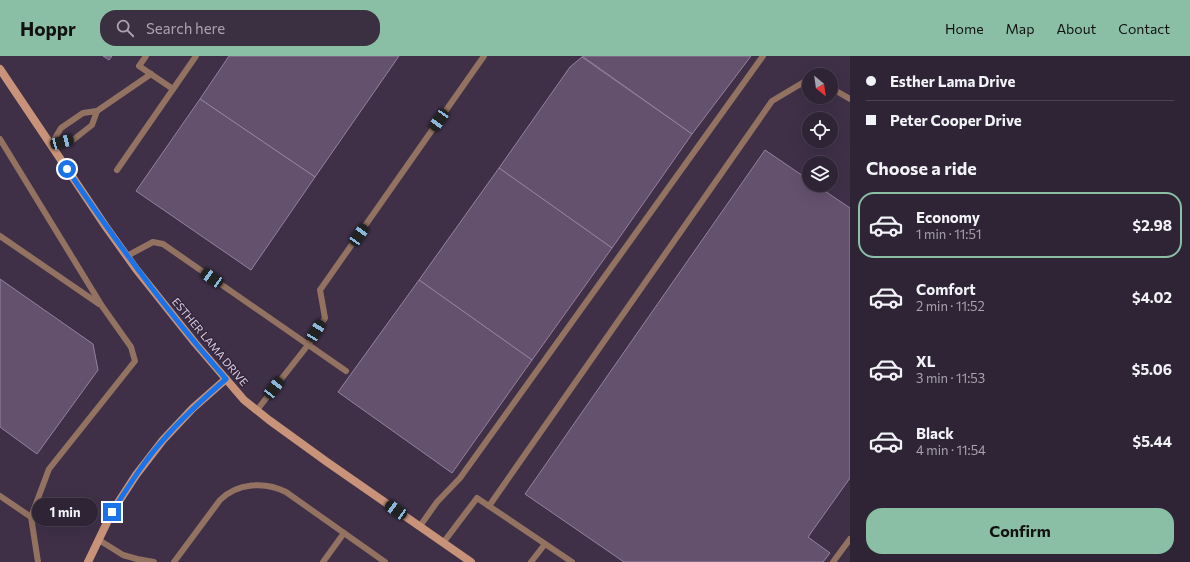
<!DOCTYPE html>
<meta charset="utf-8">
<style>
:root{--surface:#2f2436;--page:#3b3042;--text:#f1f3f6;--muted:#a7a4ad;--line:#4a4151;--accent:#8abfa5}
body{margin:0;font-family:Commissioner,sans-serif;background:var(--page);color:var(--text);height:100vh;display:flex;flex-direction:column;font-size:15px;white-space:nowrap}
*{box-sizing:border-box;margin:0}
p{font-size:13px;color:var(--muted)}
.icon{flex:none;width:22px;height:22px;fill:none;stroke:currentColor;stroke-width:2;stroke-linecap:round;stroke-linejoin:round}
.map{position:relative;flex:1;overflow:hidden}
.panel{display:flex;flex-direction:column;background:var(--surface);width:340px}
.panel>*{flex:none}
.hud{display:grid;align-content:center;height:88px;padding:0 16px;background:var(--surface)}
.needle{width:26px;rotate:151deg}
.tools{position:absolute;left:802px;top:12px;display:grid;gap:8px}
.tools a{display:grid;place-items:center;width:36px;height:36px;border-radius:50%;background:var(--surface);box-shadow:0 4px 16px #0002,0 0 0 1px var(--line);font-size:20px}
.end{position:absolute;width:18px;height:18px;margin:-9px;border:5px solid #1a73e8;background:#fff;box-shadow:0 0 0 2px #fff}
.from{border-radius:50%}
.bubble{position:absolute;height:28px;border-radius:14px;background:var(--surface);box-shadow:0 4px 16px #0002,0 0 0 1px var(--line);font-size:13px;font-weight:700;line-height:28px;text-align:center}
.car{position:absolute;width:12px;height:24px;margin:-12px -6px;border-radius:5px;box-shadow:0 0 3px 1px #0007;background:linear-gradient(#222 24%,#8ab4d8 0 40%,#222 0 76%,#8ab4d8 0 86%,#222 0)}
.hud b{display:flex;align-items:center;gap:14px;height:38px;font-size:15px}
.hud b+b{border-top:1px solid var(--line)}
.hud i{width:10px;height:10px;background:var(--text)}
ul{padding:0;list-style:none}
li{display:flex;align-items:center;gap:12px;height:66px;margin:0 8px 6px;padding:0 8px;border:2px solid transparent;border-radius:16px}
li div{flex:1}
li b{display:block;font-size:15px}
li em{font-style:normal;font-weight:700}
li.on{border-color:var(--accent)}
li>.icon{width:36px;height:36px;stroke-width:1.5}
h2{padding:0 16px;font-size:18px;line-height:48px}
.action{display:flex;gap:8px;margin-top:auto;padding:8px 16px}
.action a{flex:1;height:46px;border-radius:16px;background:var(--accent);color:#111;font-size:16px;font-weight:700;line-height:46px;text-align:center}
header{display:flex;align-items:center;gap:24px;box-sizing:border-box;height:56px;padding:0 20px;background:var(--accent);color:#111}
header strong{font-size:19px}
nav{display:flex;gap:22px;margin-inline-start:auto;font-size:14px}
.search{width:280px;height:36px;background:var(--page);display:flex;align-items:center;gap:10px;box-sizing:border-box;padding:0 14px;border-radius:16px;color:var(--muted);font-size:15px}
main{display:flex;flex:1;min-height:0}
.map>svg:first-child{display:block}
</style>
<header>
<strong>Hoppr</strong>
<div class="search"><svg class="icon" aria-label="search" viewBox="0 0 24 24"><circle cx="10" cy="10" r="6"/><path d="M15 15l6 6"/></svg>Search here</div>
<nav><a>Home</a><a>Map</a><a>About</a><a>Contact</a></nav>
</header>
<main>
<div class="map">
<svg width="850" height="506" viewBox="0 0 850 506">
<rect width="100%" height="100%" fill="#3f3048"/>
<g fill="#64516e" stroke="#93829e">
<polygon points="103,0 112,0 109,4"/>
<polygon points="229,0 399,0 315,121 200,43"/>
<polygon points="582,0 751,0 692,78"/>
<polygon points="582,1 692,78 612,192 499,112 570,11"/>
<polygon points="200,43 315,121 251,214 136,135"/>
<polygon points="765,94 809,124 809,129 816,129 850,152 850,422 808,481 830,497 823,506 624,506 525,438"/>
<polygon points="499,112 612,192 532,304 419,224"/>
<polygon points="0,223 93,288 98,314 37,398 0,371"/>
<polygon points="419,224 532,304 452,417 338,336"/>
</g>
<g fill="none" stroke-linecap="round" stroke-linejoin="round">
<g stroke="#947261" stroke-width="6">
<polyline points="146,0 139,10 173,33"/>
<polyline points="831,32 850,43"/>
<polyline points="0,83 102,250 131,291 135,305 49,413 31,461 38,506"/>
<polyline points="51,89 61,72 83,57 97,55 151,18"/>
<polyline points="51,89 73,84 92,69 97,55"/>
<polyline points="117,114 196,0"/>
<polyline points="0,180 99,248"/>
<polyline points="127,200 153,186 163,188 346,315"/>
<polyline points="257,354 308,289 325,262 320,234 484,0"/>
<polyline points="0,440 31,461"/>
<polyline points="489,450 772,45 809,23"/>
<polyline points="420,470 437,446 460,422 763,0"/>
<polyline points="99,484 123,499 137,503 154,506"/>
<polyline points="443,487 477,442 572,506"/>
<path d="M 174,506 L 220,444 C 237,427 265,425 286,436 L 385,506"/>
<polyline points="323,506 344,477"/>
<polyline points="531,506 545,488"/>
<polyline points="833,506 850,483"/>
</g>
<g stroke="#c89378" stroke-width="8">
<polyline points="0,13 106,171 136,213 195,287 244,344 269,364 327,406 471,506"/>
<polyline points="88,506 112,456 136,419 163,384 193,352 226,323"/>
</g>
</g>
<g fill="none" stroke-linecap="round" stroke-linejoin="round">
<path stroke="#1a73e8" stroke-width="5" d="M 67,113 C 116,186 168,257 226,323 C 204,342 183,361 164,383 C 144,405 128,431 112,456"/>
</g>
<g text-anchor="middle" stroke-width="3" stroke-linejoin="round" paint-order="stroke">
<g font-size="11" fill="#d8cedd" stroke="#35263d">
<text transform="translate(210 286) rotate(50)" y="4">ESTHER LAMA DRIVE</text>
</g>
</g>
</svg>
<div class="tools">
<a><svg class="needle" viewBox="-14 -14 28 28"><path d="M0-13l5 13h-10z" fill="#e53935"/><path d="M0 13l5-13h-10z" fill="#a7a4ad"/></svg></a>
<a><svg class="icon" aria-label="locate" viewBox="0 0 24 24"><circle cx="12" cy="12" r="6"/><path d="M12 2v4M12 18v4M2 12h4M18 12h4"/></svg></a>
<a><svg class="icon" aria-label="layers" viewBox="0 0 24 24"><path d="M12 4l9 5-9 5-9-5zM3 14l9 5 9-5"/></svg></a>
</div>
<i class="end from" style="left:67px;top:113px"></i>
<i class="end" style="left:112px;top:456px"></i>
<div class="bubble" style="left:32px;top:442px;width:66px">1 min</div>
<i class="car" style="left:439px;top:64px;rotate:215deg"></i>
<i class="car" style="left:62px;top:86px;rotate:75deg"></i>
<i class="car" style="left:359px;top:179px;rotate:35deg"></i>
<i class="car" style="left:212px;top:222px;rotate:304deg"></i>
<i class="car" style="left:316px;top:275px;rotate:31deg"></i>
<i class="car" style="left:274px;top:332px;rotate:38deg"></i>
<i class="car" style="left:396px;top:454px;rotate:305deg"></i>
</div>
<section class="panel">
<div class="hud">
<b><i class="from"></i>Esther Lama Drive</b>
<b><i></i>Peter Cooper Drive</b>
</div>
<h2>Choose a ride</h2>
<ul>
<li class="on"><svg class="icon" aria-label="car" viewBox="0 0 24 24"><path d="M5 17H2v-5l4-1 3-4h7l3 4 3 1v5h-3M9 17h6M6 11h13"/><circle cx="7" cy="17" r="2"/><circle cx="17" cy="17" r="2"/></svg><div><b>Economy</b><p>1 min · 11:51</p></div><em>$2.98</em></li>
<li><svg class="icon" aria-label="car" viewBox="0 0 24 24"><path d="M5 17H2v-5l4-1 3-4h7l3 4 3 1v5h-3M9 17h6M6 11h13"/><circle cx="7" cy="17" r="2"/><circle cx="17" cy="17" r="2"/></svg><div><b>Comfort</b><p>2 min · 11:52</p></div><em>$4.02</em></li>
<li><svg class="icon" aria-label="car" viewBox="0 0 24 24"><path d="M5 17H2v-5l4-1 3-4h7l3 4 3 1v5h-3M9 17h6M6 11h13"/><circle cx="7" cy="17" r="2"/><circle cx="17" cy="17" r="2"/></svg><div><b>XL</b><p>3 min · 11:53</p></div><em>$5.06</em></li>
<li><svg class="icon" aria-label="car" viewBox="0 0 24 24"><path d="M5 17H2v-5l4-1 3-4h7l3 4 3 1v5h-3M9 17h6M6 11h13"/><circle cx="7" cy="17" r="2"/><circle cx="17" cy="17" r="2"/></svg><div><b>Black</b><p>4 min · 11:54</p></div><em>$5.44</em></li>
</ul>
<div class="action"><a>Confirm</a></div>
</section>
</main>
